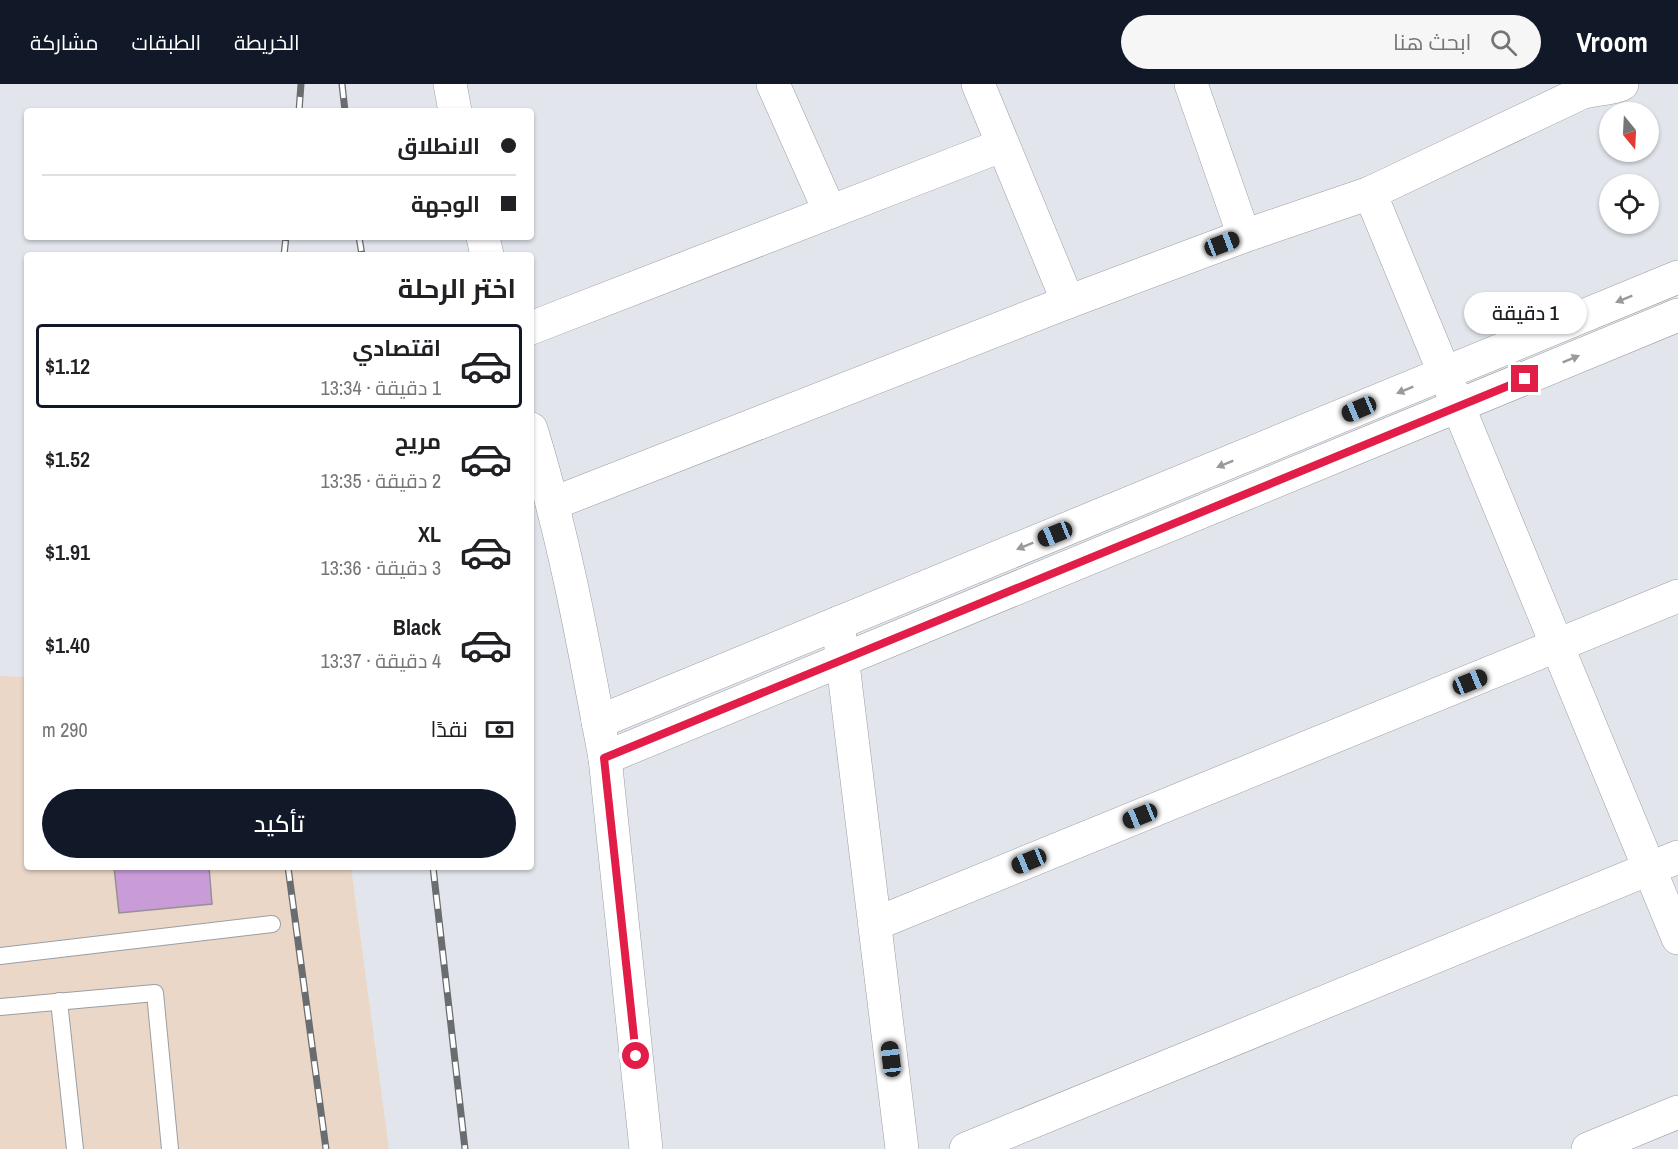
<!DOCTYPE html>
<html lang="ar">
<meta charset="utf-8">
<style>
:root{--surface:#fff;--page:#f6f6f6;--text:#202124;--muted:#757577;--line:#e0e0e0;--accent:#111827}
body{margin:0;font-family:"Archivo Narrow",Cairo,sans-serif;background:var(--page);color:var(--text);direction:rtl;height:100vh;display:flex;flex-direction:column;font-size:22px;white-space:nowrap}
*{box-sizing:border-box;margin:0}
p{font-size:20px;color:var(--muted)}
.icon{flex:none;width:33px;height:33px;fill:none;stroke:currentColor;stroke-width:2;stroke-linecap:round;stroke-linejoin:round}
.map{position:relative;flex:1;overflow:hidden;direction:ltr}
.sheet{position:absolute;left:24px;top:168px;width:510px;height:618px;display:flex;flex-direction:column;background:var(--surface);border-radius:6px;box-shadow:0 2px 4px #0004;direction:rtl}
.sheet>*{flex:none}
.guide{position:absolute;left:24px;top:24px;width:510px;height:132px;border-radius:6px;box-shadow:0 2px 4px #0004;direction:rtl;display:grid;align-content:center;height:132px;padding:0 18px;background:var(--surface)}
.needle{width:39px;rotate:162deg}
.buttons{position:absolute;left:1599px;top:18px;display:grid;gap:12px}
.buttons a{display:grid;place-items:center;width:60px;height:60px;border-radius:50%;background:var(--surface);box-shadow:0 2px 4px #0004;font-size:30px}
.end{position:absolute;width:27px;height:27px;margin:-14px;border:8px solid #e11d48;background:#fff;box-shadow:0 0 0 3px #fff}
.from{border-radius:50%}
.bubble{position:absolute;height:42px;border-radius:21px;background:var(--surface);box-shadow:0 2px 4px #0004;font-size:20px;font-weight:600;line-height:42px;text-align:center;direction:rtl}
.car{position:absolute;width:18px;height:36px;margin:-18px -9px;border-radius:8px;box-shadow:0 0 4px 2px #0007;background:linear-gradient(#222 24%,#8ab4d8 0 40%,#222 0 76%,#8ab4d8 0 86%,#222 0)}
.guide b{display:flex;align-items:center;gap:21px;height:57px;font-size:22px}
.guide b+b{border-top:2px solid var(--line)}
.guide i{width:15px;height:15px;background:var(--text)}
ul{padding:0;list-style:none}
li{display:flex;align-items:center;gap:18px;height:84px;margin:0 12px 9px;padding:0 6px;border:3px solid transparent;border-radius:6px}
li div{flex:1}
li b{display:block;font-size:22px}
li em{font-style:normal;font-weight:600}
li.selected{border-color:var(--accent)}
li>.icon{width:54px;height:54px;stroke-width:1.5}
h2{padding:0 18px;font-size:27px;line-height:72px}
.pay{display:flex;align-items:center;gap:15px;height:66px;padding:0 18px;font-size:22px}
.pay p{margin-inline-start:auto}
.action{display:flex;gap:12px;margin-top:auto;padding:12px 18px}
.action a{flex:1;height:69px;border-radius:36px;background:var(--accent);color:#fff;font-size:24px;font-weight:600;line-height:69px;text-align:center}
header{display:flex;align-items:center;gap:36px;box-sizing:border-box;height:84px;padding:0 30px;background:var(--accent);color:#fff}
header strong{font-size:28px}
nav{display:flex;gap:33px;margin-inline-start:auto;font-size:21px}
.search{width:420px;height:54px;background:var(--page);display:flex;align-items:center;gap:15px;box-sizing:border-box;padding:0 21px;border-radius:33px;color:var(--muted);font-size:22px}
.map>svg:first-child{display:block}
</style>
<header>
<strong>Vroom</strong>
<div class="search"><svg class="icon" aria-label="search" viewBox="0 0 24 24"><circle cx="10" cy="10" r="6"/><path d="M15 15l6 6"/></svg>ابحث هنا</div>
<nav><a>الخريطة</a><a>الطبقات</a><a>مشاركة</a></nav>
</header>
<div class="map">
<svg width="1678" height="1065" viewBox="0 0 1678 1065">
<rect width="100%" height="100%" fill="#e2e6ec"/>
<polygon fill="#ebd7c8" points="0,592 27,593 27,783 351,783 389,1065 0,1065"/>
<polygon fill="#c99cd8" stroke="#949095" stroke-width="1.5" points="114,783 209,783 212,820 119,829"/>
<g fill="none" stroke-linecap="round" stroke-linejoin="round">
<defs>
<g id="lane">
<polyline points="0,872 272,840"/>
<polyline points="59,917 75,1065"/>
<polyline points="0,923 155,909 170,1065"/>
</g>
<g id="street">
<polyline points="773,0 830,128"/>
<polyline points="978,0 1068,218"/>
<polyline points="1191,0 1244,152"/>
<polyline points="1370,109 1678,854"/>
<polyline points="531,244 1003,61"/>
<path d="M 554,419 L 1068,218 L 1244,152 L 1370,109 L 1581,9 C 1595,4 1609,6 1622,0"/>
<polyline points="838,539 902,1065"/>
<polyline points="605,674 646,1065"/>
<polyline points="875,840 1678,512"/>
<polyline points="966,1065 1678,773"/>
<polyline points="1588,1065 1678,1028"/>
</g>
<g id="secondary">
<polyline points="450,0 455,27"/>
<polyline points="483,153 487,171"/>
<path d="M 531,345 C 565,455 584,562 605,674 L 1678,231"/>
<polyline points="598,638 1678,193"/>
</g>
</defs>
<use href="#lane" stroke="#9a9ea3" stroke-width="18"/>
<use href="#street" stroke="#9a9ea3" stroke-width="34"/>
<use href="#secondary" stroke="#9a9ea3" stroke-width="34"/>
<use href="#lane" stroke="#fff" stroke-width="16"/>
<use href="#street" stroke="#fff" stroke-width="33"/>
<use href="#secondary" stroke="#fff" stroke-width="33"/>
<defs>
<g id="rail">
<polyline points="342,0 345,27"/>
<polyline points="299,27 301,0"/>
<polyline points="359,153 362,171"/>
<polyline points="284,171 286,153"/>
<polyline points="288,783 326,1065"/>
<polyline points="433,783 465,1065"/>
</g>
</defs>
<use href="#rail" stroke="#6a6d70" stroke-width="7"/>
<use href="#rail" stroke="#fff" stroke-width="4.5" stroke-dasharray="14" stroke-linecap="butt"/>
</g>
<defs><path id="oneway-solid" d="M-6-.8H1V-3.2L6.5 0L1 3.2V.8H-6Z" transform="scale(1.5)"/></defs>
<g fill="#999a9b">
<use href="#oneway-solid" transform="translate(1624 215) rotate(158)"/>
<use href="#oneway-solid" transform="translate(1571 275) rotate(-22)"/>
<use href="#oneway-solid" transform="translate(1405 306) rotate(158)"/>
<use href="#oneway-solid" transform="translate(1225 380) rotate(158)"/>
<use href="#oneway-solid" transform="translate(1025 462) rotate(158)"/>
</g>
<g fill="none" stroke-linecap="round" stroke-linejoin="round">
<polyline stroke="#e11d48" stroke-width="8" points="636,972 604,674 1525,295"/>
</g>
</svg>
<div class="buttons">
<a><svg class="needle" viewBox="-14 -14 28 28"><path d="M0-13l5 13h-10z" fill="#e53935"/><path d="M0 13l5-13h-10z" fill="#757577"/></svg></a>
<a><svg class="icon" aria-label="locate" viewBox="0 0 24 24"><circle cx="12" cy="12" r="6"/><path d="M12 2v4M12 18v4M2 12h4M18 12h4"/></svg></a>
</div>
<i class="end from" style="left:636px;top:972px"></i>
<i class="end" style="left:1525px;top:295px"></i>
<div class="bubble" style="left:1464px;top:208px;width:123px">1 دقيقة</div>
<i class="car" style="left:1222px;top:160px;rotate:69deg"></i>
<i class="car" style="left:1359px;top:325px;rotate:247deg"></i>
<i class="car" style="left:1055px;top:450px;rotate:248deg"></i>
<i class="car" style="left:1470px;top:598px;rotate:68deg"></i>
<i class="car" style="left:1140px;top:732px;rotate:248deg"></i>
<i class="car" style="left:1029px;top:777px;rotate:248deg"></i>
<i class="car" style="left:891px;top:975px;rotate:353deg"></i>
<div class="guide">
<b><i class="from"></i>الانطلاق</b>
<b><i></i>الوجهة</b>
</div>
<section class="sheet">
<h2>اختر الرحلة</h2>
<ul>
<li class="selected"><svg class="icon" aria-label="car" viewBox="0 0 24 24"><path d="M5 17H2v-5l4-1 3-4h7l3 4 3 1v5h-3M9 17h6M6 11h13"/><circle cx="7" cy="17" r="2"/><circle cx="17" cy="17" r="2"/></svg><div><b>اقتصادي</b><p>1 دقيقة · 13:34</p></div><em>$1.12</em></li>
<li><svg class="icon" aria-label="car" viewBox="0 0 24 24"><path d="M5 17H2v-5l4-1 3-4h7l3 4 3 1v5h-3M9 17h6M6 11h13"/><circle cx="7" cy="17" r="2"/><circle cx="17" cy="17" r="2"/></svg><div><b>مريح</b><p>2 دقيقة · 13:35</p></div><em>$1.52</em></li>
<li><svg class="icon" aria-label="car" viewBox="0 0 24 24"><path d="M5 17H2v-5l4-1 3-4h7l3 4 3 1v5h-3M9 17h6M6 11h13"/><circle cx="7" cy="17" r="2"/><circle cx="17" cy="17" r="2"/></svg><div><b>XL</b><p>3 دقيقة · 13:36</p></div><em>$1.91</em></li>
<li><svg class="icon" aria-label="car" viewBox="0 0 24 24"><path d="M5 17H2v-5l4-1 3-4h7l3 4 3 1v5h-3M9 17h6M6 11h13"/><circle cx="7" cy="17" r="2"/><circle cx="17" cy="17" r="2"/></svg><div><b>Black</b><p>4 دقيقة · 13:37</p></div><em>$1.40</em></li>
</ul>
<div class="pay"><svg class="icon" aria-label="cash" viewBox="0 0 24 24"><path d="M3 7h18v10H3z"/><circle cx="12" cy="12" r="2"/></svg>نقدًا<p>290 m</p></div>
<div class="action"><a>تأكيد</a></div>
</section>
</div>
